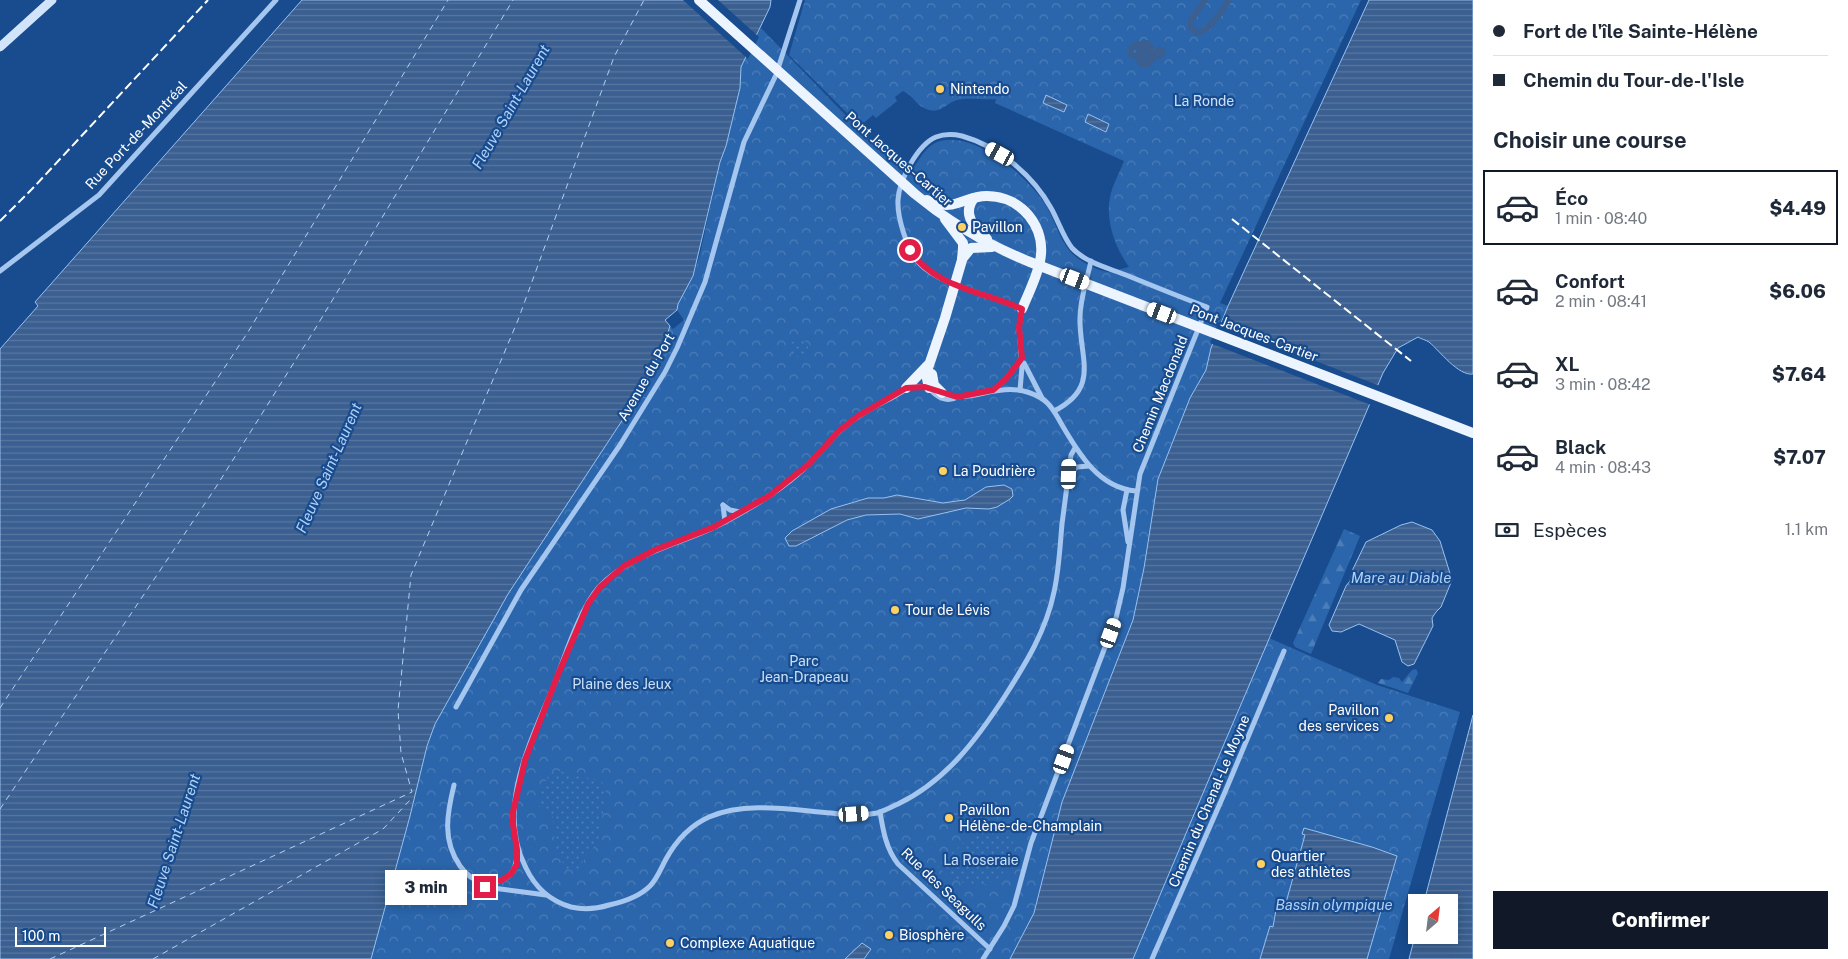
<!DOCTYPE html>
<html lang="fr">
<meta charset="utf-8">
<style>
:root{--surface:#fff;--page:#f6f6f7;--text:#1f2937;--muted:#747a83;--line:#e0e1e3;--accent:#111827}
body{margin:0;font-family:"Public Sans",sans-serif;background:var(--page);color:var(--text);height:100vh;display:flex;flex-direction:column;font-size:19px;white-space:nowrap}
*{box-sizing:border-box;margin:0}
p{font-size:16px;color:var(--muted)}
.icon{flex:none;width:28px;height:28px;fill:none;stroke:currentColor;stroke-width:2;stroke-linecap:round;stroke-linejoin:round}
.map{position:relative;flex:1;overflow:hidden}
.side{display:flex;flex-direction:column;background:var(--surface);width:375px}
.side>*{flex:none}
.guide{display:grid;align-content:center;height:110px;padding:0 20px;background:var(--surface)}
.needle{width:32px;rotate:28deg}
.buttons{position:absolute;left:1408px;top:894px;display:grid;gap:10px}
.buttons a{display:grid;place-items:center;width:50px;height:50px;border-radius:0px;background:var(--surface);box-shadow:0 2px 12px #0003;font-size:25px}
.scale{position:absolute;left:15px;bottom:12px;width:91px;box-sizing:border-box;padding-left:5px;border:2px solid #fff;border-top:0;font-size:14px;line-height:18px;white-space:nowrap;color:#fff;-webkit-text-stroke:4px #184c8e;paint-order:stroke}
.end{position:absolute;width:22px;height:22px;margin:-11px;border:6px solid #e11d48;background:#fff;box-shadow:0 0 0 2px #fff}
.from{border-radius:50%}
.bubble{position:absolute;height:35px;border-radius:0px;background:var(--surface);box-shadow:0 2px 12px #0003;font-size:16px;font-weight:800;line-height:35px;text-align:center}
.car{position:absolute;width:15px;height:30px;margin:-15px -8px;border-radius:6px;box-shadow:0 0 4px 1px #0007;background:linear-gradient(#fff 24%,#345 0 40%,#fff 0 76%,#345 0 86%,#fff 0)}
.guide b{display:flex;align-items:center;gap:18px;height:48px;font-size:19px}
.guide b+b{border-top:1px solid var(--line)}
.guide i{width:12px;height:12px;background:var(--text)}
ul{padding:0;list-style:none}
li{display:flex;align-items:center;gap:15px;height:75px;margin:0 10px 8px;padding:0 10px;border:2px solid transparent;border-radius:0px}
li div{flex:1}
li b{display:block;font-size:19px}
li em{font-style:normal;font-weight:800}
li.current{border-color:var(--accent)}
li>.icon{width:45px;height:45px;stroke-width:1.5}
h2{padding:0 20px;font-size:22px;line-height:60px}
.pay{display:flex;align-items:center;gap:12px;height:55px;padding:0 20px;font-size:19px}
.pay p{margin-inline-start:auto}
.primary-button{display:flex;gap:10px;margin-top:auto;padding:10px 20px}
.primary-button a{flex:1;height:58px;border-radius:0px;background:var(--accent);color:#fff;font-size:20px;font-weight:800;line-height:58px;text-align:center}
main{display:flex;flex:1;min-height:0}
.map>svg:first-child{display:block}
</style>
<main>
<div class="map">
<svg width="1473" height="959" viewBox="0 0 1473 959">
<defs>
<pattern id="forest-firs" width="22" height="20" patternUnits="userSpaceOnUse" patternTransform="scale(1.25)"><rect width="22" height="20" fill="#2b66ac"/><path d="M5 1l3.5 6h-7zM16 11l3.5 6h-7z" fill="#4b7db8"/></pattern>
<pattern id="park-crowns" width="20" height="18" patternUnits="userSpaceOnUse" patternTransform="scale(1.25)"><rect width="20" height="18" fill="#2b66ac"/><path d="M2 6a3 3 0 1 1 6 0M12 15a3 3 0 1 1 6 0" fill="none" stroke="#4b7db8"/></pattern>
<pattern id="garden-dots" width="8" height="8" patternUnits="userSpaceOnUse" patternTransform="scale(1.25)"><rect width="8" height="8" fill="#2b66ac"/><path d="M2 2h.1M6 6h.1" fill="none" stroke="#4b7db8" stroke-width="1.8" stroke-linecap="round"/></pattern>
<pattern id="water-rules" width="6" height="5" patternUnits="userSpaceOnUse" patternTransform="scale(1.25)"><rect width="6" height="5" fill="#3a5f90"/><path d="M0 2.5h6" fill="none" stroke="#5877a1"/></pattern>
</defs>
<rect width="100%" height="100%" fill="#184c8e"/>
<g fill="url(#forest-firs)">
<polygon points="1344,529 1360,536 1311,654 1295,647 1293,643"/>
<polygon points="1416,669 1418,673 1408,693 1378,683 1381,679 1389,680 1393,677 1399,678 1402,682 1412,670"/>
</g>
<g fill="url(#park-crowns)">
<path d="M 805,0 L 1361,0 L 1220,303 L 1228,306 L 1211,348 L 1206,370 L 1191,397 L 1158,479 L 1144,568 L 1133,620 L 1062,802 L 1034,913 L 1010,959 L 371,959 L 410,816 L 427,746 L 435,724 L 507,594 L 633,404 L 664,345 L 670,326 L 673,329 L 684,320 L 677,310 L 678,304 L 693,276 L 700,254 L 720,162 L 726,146 L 740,88 L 741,67 L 761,28 L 858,128 L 909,175 C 916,165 924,148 935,143 C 971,127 1027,176 1045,204 C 1056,221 1060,244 1076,257 C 1083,263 1097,270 1107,272 C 1113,272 1123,268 1129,267 C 1115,247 1104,219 1111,193 C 1114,182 1120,172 1124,161 L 995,103 L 996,99 C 984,100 968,97 957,100 C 944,104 940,116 924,108 C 915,104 914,96 903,91 L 895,97 L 897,101 L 876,118 L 873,115 L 860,126 L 789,55 Z"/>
<polygon points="1269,638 1377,685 1460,712 1389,959 1133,959"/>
</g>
<g fill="url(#garden-dots)">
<circle cx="799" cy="348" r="9"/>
<path d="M 559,771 L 601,781 C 611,793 603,810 601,823 C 600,829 601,836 597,842 C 591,852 583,860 577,871 L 567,869 L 559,857 L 555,847 L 553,817 L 539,805 L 541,789 L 550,773 Z"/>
<path d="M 998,812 C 1003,819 1010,827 1012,835 C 1014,844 1013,854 1009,862 C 995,897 958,887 937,866 Z"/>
</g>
<g fill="url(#water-rules)" stroke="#97c1f1">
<polygon points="302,0 771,0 770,7 741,67 740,88 726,146 720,162 693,276 678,304 677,310 665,320 670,326 664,345 633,404 508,594 435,724 427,746 410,816 371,959 0,959 0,349 38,306 35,302"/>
<path d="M 1369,0 L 1473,0 L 1473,374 C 1458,376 1440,351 1429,342 C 1426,340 1421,339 1418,337 L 1398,348 L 1383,373 L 1206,786 L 1133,959 L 1010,959 L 1034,913 L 1062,802 L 1133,620 L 1144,568 L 1158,479 L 1190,398 L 1206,370 L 1211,348 L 1228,306 Z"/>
<polygon points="1046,95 1067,105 1064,112 1043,103"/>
<polygon points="1088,114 1109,124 1106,132 1085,122"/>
<polygon points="1004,485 1012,489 1013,496 1010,499 997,507 989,509 966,508 918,519 900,514 866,515 847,520 796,546 789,546 785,538 792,531 831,509 868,498 884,498 897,495 943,503 957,501 965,500 986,487"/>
<polygon points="1412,522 1432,530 1440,541 1452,580 1441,607 1436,612 1432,618 1433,626 1414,664 1408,666 1402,662 1395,640 1359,624 1341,632 1332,631 1329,625 1346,586 1350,581 1353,569 1366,542 1401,525"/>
<polygon points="1473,715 1473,959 1409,959 1416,932 1416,935 1449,935 1449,902 1424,902"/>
<polygon points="1304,828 1372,847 1397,856 1367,959 1260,959 1270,926 1273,927 1277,904 1285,906 1305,835 1302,834"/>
<polygon points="862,943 871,949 864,959 845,959"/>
</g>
<g fill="#184c8e">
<polygon points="683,0 718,0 759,37 748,59"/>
<polygon points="1218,323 1380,386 1371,405 1210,343"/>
</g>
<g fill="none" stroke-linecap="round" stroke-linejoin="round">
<g stroke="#3a5f90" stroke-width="6">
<path d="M 1205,0 L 1191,20 L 1191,28 L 1196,32 C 1208,34 1222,10 1229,0"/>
<polygon points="1147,43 1151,47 1149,50 1142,49 1139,51 1143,58 1147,58 1158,50 1162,51 1163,53 1160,56 1154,57 1148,64 1141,64 1138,57 1132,55 1130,52 1133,46"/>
</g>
<g stroke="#b1d0f6" stroke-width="1" stroke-dasharray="6 5" stroke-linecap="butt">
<polyline points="0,708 248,332 448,0"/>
<polyline points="0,809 216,487 315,329 513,0"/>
<polyline points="50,959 412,792 401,753 398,710 411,575 518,320 614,57 644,0"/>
<polyline points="153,959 383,829 411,799"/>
</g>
<g stroke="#a5c6ef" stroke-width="5">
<polyline points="0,271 99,195 276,0"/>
<polyline points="1024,363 1042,398"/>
<path d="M 928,388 C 911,384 907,389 893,397 C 874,407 857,415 841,430 C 826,444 814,461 798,474 C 775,494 748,510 721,524 C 680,545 632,552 599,587 C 579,610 565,656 554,685 C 531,741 495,809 526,868 C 535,887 550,901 571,907 C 584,910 596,909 609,905 C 623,902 639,897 650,886 C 657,879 661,868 666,859 C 676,841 689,826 709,817 C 746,801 792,810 831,813 C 845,815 862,816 877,813 C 884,811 891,807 898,804 C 946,781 977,739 1005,696 C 1026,663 1046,631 1054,592 C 1059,570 1060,546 1062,524 C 1065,501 1068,478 1071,455 L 1075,448"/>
<path d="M 929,388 C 936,397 947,403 957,397"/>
<polyline points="996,388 1006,379 1022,358"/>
<path d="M 941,393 C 972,407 1002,375 1041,398 C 1051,404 1057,416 1062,425 C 1079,454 1099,488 1136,491"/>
<path d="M 1054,411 C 1101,387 1079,358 1080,318 C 1080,298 1087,280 1091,261"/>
<polyline points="1069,474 1077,467 1089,466"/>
<polyline points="1127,490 1123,510 1128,542"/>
<polyline points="723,505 730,510 740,512"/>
<polyline points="723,505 725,522"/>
<polyline points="456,707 521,590 620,445 665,372 677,348 705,282 744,142 776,75 800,0"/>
<path d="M 454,785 C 447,814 442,840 460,866 C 465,873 473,880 482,882 L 485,887 L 546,895"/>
<path d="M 880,812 C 883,830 886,849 898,864 L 990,949"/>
<path d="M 482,882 C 488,880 492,882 498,881 C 513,878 517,865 517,852"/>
<path d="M 983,959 L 1004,926 L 1014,906 L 1031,843 L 1116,618 L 1123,588 L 1140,474 L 1207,307 C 1180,297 1153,286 1126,275 C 1108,268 1086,263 1072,248 C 1063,237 1058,220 1051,208 C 1033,175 998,146 962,136 C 953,134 944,134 936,137 C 917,145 899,181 898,200 C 897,217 907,250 919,263 C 939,285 994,296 1022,309 L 1019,327 L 1022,367 L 1020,390"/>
<polyline points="1152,959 1225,792 1284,651"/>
</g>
<polyline stroke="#d2e4fa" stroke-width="9" points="0,47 52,0"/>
<g stroke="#ecf4ff" stroke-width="10">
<path d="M 699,0 L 915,194 C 950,223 988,245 1030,262 L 1473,433"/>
<path d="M 974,198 C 961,215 975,227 987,239"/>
<path d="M 927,200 C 956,213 962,196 987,196 C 1022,196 1047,228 1040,261 C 1037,277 1028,294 1022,309"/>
<polyline points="962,259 971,248 992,247"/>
<polyline points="932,374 934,385 942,393"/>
<polyline points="906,388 928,365"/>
<polyline points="929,388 926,374 945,318 962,260 963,248 963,243 945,219"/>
</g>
<g stroke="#fff" stroke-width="2" stroke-dasharray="9 4" stroke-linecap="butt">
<polyline points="1232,219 1411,361"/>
<polyline points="0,221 34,187 208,0"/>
</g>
</g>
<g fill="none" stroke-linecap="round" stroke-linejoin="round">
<path stroke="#e11d48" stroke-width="6" d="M 485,887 L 482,882 L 502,880 L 511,874 L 517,864 L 517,850 L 513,824 L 513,812 L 525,760 L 557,677 L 588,604 L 600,587 L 624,566 L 655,550 L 714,527 L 769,496 L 809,464 L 839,431 L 858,416 L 906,388 L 925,387 L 957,397 L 993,390 L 1006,379 L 1022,358 L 1019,327 L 1022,309 C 985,292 933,287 910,250"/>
</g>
<g fill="#ffd162" stroke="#184c8e" stroke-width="2">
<circle cx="940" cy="89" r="5"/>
<circle cx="962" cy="227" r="5"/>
<circle cx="943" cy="471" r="5"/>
<circle cx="895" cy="610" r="5"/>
<circle cx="1389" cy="718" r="5"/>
<circle cx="949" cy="818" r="5"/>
<circle cx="1261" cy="864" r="5"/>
<circle cx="889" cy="935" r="5"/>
<circle cx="670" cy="943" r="5"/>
</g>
<g text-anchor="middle" stroke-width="4.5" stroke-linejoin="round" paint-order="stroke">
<g font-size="14" fill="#fff" stroke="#184c8e" text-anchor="start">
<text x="950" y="94">Nintendo</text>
<text x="972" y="232">Pavillon</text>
<text x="953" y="476">La Poudrière</text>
<text x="905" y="615">Tour de Lévis</text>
<text x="1379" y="715" text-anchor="end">Pavillon<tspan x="1379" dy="16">des services</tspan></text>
<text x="959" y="815">Pavillon<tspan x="959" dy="16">Hélène-de-Champlain</tspan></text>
<text x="1271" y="861">Quartier<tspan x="1271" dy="16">des athlètes</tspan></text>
<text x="899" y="940">Biosphère</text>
<text x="680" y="948">Complexe Aquatique</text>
</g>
<g font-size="14" fill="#cbe1fb" stroke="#184c8e">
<text x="1204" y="106">La Ronde</text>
<text x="804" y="666">Parc<tspan x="804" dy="16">Jean-Drapeau</tspan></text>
<text x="622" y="689">Plaine des Jeux</text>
<text x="981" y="865">La Roseraie</text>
</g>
<g font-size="14" fill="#fff" stroke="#184c8e">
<text transform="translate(136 135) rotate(-47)" y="5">Rue Port-de-Montréal</text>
<text transform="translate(899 159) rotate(41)" y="5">Pont Jacques-Cartier</text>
<text transform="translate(1254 333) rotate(21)" y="5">Pont Jacques-Cartier</text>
<text transform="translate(646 377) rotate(-60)" y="5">Avenue du Port</text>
<text transform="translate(1160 394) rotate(-68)" y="5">Chemin Macdonald</text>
<text transform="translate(1209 801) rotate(-67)" y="5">Chemin du Chenal-Le Moyne</text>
<text transform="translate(944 889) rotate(44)" y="5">Rue des Seagulls</text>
</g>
<g font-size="15" font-style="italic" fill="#b1d0f6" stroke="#184c8e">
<text transform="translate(511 107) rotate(-60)" y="5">Fleuve Saint-Laurent</text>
<text transform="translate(329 468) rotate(-66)" y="5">Fleuve Saint-Laurent</text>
<text x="1401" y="583">Mare au Diable</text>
<text transform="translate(174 841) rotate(-72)" y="5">Fleuve Saint-Laurent</text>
<text x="1334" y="910">Bassin olympique</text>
</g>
</g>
</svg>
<div class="buttons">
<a><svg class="needle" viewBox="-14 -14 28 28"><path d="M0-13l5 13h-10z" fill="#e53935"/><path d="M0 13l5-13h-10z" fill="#747a83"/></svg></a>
</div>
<div class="scale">100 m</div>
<i class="end from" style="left:910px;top:250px"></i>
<i class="end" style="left:485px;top:887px"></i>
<div class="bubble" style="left:385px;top:870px;width:82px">3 min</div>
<i class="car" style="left:1000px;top:154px;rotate:299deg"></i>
<i class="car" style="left:1075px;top:279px;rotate:111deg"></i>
<i class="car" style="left:1162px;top:313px;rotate:291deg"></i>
<i class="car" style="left:1069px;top:474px;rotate:2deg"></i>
<i class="car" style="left:1111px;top:633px;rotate:20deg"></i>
<i class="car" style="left:1064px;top:759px;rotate:20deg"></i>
<i class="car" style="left:854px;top:814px;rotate:86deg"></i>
</div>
<section class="side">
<div class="guide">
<b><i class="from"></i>Fort de l'île Sainte-Hélène</b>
<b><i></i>Chemin du Tour-de-l'Isle</b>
</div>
<h2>Choisir une course</h2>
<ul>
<li class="current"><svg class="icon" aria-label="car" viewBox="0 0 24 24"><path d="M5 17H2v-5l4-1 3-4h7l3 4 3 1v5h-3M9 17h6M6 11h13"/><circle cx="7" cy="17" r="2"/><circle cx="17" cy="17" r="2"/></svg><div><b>Éco</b><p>1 min · 08:40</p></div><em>$4.49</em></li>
<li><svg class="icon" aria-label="car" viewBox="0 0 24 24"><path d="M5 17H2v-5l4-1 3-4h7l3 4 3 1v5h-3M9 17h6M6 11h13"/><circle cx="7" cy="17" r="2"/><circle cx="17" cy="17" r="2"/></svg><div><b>Confort</b><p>2 min · 08:41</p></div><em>$6.06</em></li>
<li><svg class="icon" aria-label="car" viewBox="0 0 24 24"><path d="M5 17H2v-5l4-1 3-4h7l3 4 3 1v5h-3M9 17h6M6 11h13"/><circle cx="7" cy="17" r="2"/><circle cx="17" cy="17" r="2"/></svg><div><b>XL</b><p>3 min · 08:42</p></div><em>$7.64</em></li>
<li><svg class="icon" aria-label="car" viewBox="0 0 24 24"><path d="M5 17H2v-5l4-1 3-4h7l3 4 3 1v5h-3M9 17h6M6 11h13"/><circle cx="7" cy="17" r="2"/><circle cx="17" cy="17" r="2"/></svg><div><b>Black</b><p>4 min · 08:43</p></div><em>$7.07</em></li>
</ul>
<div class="pay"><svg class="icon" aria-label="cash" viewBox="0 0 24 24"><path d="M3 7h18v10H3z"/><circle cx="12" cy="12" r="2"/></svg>Espèces<p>1.1 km</p></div>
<div class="primary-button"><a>Confirmer</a></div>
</section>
</main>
